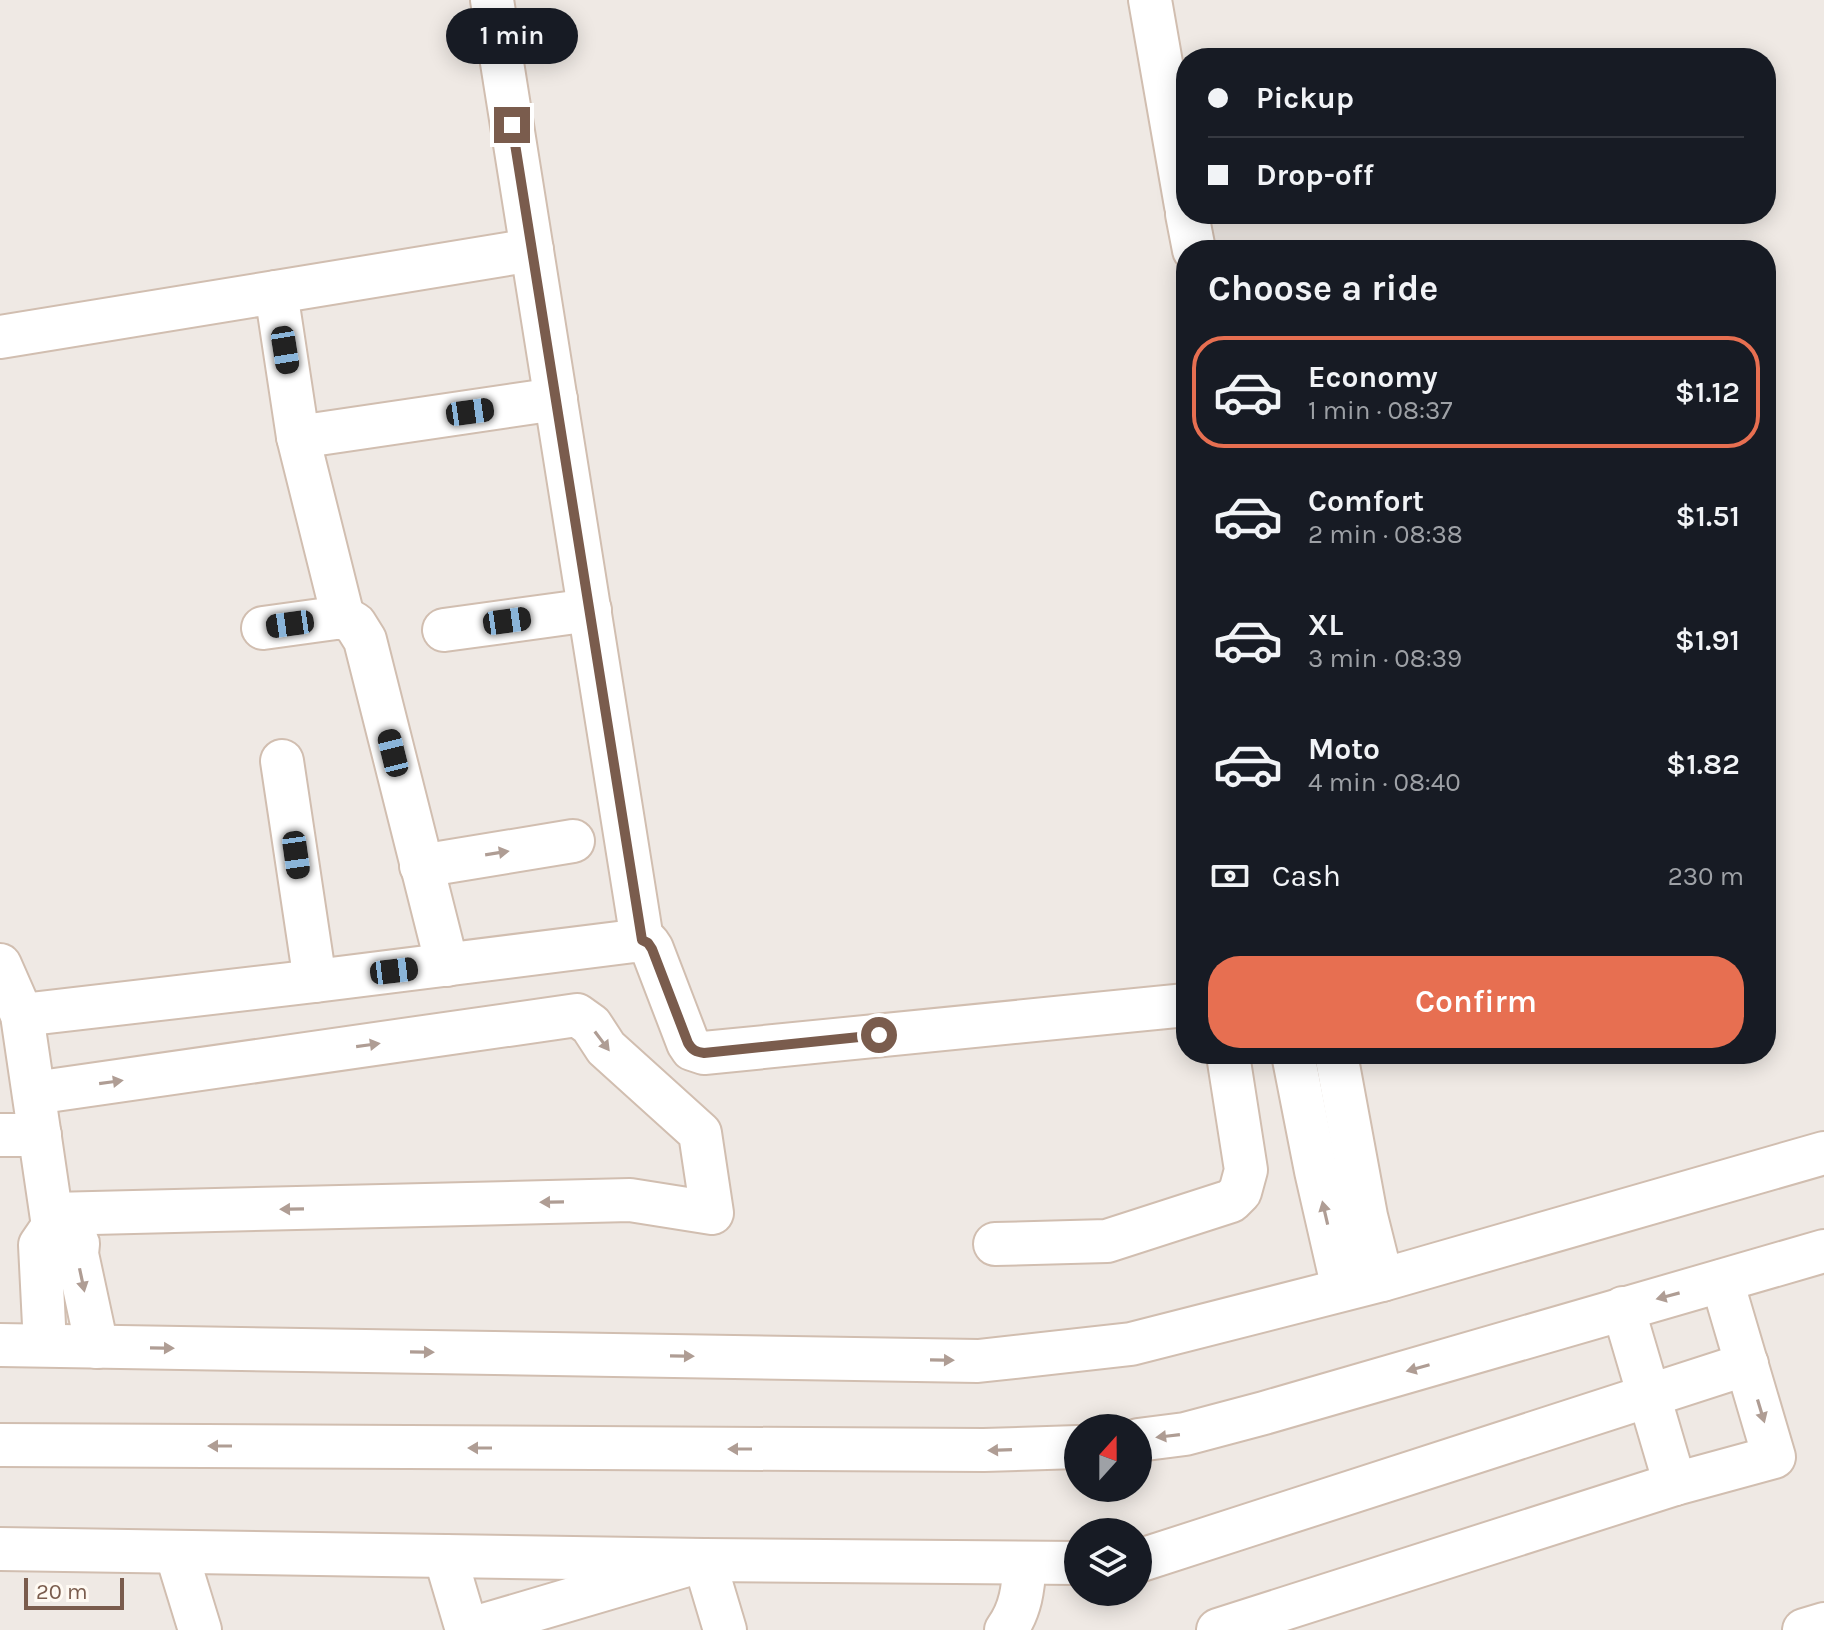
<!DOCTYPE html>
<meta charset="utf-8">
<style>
:root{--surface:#171b24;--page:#242831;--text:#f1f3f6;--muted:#9ea1a6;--line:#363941;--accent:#e76f51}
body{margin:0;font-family:Karla,sans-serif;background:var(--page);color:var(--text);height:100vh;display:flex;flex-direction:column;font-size:30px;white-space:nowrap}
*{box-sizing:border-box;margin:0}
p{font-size:26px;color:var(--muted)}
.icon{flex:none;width:44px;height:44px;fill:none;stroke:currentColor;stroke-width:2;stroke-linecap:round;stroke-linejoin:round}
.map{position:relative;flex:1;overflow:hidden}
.drawer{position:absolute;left:1176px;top:240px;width:600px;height:824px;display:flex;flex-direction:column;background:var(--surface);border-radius:32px;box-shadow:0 4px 20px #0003}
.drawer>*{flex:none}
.banner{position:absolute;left:1176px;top:48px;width:600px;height:176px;border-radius:32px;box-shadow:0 4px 20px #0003;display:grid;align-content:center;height:176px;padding:0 32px;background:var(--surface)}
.needle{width:52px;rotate:21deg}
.buttons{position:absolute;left:1064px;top:1414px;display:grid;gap:16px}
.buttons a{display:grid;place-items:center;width:88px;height:88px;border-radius:50%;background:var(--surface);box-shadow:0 4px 20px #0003;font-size:40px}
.scale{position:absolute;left:24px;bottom:20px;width:100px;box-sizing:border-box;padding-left:8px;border:4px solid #7a5c4d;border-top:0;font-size:22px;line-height:28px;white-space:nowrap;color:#7a5c4d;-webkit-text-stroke:6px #fffaf3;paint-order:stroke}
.end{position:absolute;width:36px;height:36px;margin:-18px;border:10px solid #7a5c4d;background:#fff;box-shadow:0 0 0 4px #fff}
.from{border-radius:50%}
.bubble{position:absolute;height:56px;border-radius:28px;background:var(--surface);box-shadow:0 4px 20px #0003;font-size:26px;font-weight:600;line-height:56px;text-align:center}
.car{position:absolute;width:24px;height:48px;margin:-24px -12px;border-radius:10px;box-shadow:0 0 6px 2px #0007;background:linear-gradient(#222 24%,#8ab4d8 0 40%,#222 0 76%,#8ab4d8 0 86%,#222 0)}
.banner b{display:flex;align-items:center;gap:28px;height:76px;font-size:30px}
.banner b+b{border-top:2px solid var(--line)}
.banner i{width:20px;height:20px;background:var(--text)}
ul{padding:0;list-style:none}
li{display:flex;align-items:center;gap:24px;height:112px;margin:0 16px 12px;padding:0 16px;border:4px solid transparent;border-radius:32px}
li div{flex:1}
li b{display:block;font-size:30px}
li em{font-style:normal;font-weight:600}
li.selected{border-color:var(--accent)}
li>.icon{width:72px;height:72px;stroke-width:1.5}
h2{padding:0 32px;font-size:36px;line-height:96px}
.pay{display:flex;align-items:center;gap:20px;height:88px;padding:0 32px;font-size:30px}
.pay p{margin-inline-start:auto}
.cta{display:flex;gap:16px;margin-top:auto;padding:16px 32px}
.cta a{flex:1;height:92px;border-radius:32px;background:var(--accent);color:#fff;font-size:32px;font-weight:600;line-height:92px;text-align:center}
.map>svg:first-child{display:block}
</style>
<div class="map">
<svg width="1824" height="1630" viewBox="0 0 1824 1630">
<rect width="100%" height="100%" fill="#fdf6ec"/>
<path fill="#efe9e4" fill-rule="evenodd" d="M 0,0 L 1824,0 L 1824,1630 L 0,1630 ZM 1186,58 L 1766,58 L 1766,214 L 1186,214 ZM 1186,250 L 1766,250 L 1766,1054 L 1186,1054 ZM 1078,1428 L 1138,1428 L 1138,1488 L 1078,1488 ZM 1078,1532 L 1138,1532 L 1138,1592 L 1078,1592 Z"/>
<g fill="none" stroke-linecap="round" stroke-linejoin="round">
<defs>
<g id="minor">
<polyline points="492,0 642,940"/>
<polyline points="1150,0 1186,206"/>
<polyline points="1187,214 1194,250"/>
<polyline points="276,292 532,250"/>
<polyline points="0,337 276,292 298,437 343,617"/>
<polyline points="298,437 556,399"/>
<polyline points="263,628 343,617 355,624 365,640 447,965"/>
<polyline points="444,630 590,610"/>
<polyline points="421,866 573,841"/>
<polyline points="0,965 22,1015 53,1226 40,1245 45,1345"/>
<polyline points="315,981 642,940 648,943 652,949 688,1043 692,1049 704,1053 1186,1005"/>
<polyline points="22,1015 315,981 282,761"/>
<polyline points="1293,1054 1316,1171 1343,1289"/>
<polyline points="1336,1054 1366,1216 1382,1280"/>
<polyline points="34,1093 577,1015 591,1025 606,1048 700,1133 712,1213 630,1200 52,1214"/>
<polyline points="0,1135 40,1135"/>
<polyline points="53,1226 78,1244 77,1254 97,1347"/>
<polyline points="995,1244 1107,1241 1231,1201 1240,1192 1246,1170 1228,1055"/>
<polyline points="1623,1308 1675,1484"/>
<polyline points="0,1345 978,1361 1131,1344 1382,1280 1824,1153"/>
<polyline points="1138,1440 1185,1434 1264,1413 1824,1251"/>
<polyline points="0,1445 984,1450 1078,1447"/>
<polyline points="0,1549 704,1560 1078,1563"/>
<polyline points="176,1552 200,1630"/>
<polyline points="445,1556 467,1630"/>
<polyline points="1138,1561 1747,1364"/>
<polyline points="467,1630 704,1560 725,1630"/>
<path d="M 1006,1630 C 1021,1610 1023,1588 1025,1563"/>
<polyline points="1218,1630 1675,1484 1774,1457 1722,1281"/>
<polyline points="1804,1630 1824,1624"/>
</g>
</defs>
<use href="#minor" stroke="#d1beb0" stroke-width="46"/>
<use href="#minor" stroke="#fff" stroke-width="42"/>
</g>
<defs><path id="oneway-solid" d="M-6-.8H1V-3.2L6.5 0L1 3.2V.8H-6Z" transform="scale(2)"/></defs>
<g fill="#af9d94">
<use href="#oneway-solid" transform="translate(497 853) rotate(-9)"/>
<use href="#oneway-solid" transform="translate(602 1041) rotate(53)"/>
<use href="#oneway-solid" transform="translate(368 1045) rotate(-8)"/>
<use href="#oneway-solid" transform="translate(111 1082) rotate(-8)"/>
<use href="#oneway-solid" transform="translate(552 1202) rotate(179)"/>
<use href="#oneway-solid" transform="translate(292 1209) rotate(179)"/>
<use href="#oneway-solid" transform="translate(1325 1213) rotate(-103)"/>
<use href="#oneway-solid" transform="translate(82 1280) rotate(78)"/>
<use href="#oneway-solid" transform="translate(1668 1296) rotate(165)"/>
<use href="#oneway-solid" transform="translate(162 1348) rotate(1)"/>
<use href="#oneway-solid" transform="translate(422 1352) rotate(1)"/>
<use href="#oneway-solid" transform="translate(682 1356) rotate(1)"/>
<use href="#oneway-solid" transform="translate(942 1360) rotate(1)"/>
<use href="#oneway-solid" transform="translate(1418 1368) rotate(164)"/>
<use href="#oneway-solid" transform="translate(1761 1411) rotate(73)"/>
<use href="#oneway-solid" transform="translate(1168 1436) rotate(173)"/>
<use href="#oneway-solid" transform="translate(220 1446) rotate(-180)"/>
<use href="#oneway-solid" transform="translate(480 1448) rotate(-180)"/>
<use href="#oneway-solid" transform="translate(740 1449) rotate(-180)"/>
<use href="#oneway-solid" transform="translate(1000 1450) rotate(178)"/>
</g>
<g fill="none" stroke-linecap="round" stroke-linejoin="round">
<path stroke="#7a5c4d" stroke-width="10" d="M 512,125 L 642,940 L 648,943 L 652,949 L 688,1043 C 692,1050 696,1052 704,1053 L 879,1035"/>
</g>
</svg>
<div class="buttons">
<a><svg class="needle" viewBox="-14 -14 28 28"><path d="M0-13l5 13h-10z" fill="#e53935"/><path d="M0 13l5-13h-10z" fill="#9ea1a6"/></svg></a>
<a><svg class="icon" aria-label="layers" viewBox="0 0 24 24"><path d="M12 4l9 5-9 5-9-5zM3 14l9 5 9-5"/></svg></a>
</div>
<div class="scale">20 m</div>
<i class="end from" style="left:879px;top:1035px"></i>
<i class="end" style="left:512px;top:125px"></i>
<div class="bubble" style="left:446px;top:8px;width:132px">1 min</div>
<i class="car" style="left:285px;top:350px;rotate:171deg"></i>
<i class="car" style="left:470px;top:412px;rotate:82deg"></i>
<i class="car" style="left:507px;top:621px;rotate:82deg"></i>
<i class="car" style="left:290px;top:624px;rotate:262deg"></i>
<i class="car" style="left:393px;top:753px;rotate:346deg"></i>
<i class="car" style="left:296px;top:855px;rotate:172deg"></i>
<i class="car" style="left:394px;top:971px;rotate:83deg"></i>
<div class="banner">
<b><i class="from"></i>Pickup</b>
<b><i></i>Drop-off</b>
</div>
<section class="drawer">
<h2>Choose a ride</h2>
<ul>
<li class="selected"><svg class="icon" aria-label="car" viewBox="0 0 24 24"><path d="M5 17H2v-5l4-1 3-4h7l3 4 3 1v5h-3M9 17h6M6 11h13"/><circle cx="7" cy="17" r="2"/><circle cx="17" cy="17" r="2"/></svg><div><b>Economy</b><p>1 min · 08:37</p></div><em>$1.12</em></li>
<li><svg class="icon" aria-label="car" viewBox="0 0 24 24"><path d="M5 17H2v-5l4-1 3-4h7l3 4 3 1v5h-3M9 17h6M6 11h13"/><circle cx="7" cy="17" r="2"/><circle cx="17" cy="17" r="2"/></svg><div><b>Comfort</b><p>2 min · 08:38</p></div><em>$1.51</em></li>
<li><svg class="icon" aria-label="car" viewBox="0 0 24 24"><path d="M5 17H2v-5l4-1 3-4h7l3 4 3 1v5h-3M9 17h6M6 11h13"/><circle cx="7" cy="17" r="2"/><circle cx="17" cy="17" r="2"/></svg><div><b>XL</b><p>3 min · 08:39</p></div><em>$1.91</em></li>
<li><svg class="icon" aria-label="car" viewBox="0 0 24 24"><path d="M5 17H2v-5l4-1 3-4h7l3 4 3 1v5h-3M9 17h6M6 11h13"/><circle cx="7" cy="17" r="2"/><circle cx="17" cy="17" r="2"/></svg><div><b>Moto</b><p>4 min · 08:40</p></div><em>$1.82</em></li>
</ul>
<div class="pay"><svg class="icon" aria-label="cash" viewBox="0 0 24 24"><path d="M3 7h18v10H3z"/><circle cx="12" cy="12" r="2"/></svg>Cash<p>230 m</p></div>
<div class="cta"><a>Confirm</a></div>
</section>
</div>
